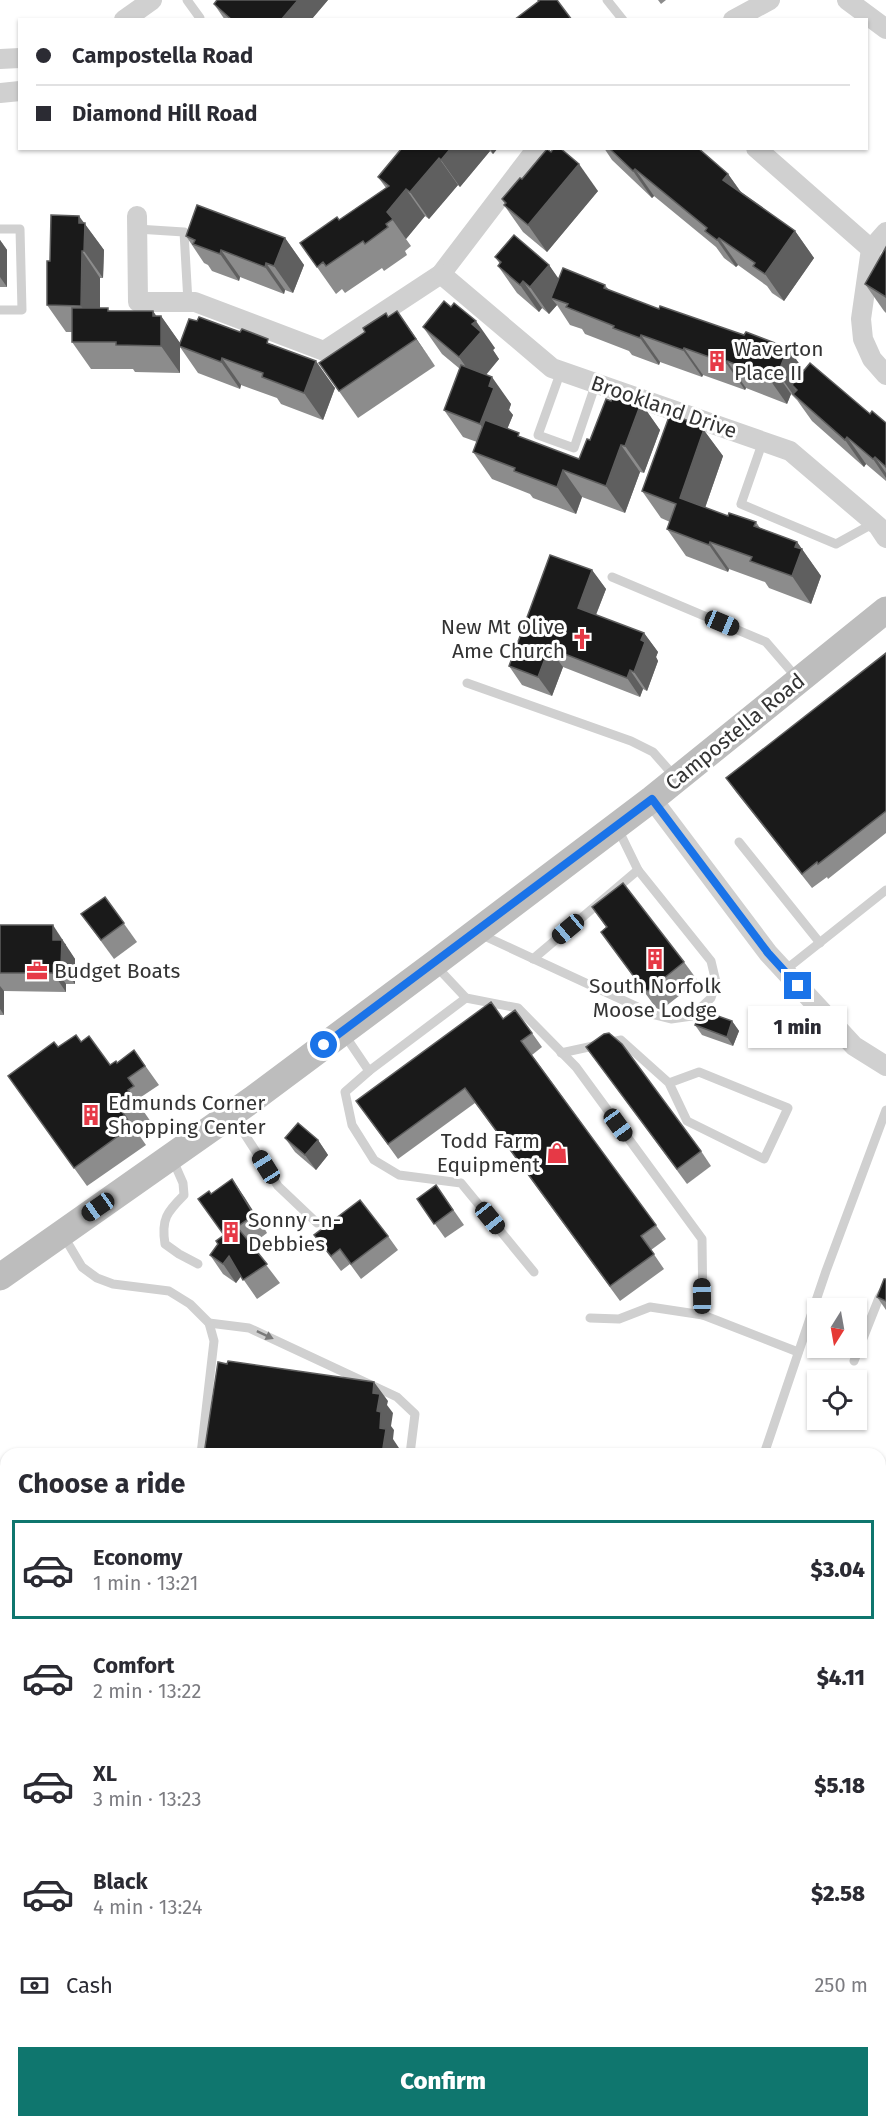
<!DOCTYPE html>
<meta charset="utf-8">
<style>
:root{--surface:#fff;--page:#f2f2f3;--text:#2b2b33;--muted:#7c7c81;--line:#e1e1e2;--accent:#0f766e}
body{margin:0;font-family:"Fira Sans",sans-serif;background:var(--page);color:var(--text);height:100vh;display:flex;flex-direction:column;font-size:22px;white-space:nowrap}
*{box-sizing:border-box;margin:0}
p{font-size:20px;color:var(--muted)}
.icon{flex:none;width:33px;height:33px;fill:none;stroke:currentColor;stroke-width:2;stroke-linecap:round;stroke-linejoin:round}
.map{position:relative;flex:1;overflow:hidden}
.drawer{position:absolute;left:0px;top:1448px;width:886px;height:680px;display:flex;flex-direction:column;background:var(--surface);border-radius:18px 18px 0 0;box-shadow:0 2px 4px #0004}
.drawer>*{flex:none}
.top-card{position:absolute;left:18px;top:18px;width:850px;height:132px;border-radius:0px;box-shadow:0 2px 4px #0004;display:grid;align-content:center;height:132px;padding:0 18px;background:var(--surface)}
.needle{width:39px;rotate:191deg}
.fabs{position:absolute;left:807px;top:1298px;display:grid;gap:12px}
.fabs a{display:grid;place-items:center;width:60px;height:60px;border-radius:0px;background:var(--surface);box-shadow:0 2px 4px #0004;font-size:30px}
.end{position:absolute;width:27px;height:27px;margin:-14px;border:8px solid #1a73e8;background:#fff;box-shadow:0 0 0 3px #fff}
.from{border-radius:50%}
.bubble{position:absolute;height:42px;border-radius:0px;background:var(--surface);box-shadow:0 2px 4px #0004;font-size:20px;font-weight:800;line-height:42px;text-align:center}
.car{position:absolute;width:18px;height:36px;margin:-18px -9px;border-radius:8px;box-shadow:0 0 4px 2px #0007;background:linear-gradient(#222 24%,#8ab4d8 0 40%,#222 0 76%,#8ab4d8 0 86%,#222 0)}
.top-card b{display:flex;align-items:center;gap:21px;height:57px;font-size:22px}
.top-card b+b{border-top:2px solid var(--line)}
.top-card i{width:15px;height:15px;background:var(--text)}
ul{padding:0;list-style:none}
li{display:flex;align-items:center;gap:18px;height:99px;margin:0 12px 9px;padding:0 6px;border:3px solid transparent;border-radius:0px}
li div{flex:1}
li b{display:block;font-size:22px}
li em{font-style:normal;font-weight:800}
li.current{border-color:var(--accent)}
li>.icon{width:54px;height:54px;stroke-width:1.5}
h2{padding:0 18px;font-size:27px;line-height:72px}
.pay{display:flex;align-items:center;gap:15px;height:66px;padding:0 18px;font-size:22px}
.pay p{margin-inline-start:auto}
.action{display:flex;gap:12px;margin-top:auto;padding:12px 18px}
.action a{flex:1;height:69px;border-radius:0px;background:var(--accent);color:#fff;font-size:24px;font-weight:800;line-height:69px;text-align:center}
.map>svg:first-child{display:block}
</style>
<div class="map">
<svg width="886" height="2126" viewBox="0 0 886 2126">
<rect width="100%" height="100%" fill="#fff"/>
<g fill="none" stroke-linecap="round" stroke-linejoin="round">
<g stroke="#d0d0d0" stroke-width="9">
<polyline points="187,0 200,18"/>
<polyline points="607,0 623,20"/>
<polyline points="0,229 20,229 22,310 0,310"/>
<polyline points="137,229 184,232 188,302"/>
<polyline points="561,371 538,435 574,448 596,383"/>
<polyline points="763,441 741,504 836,544 874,523"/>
<polyline points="612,577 766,642 797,678"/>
<polyline points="467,683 631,741 653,752 675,777"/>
<polyline points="739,842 820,943"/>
<polyline points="480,934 655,1015 671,1019 692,1016 711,998 716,982 711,961 638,870 618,829"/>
<polyline points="533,959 638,870"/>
<polyline points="436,966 466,998 518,1008 576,1067 702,1239 703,1315"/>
<polyline points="784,971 886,890"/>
<polyline points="344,1034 369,1071 345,1092 352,1125 374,1160 399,1175 461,1183 534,1272"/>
<polyline points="561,1053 621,1040 669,1083 687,1121 764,1159 788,1108 699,1072 669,1083"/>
<polyline points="369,1071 466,998"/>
<polyline points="233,1116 278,1186 317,1223"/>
<path d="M 172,1158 L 183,1183 L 184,1195 C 167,1212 161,1219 165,1244 L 179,1254 L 198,1264"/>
<polyline points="63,1235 82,1267 97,1278 113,1284 169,1291 190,1304 209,1323 214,1341 201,1454"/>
<polyline points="590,1318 619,1319 650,1307 703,1315 798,1352"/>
<polyline points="209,1323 249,1328 397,1397 415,1414 410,1454"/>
<polyline points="854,1361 879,1298 886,1287"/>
<polyline points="764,1454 826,1271 886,1110"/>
<polyline points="0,1515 6,1516"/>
<polyline points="880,1614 886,1600"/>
<polyline points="0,1728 6,1731"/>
<polyline points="566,2121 566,2126"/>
</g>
<g stroke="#d0d0d0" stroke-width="20">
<polyline points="847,0 886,29"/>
<polyline points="124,20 152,0"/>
<polyline points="733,20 770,0"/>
<polyline points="0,59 20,58"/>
<polyline points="0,93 20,91"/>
<polyline points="756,148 871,249"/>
<polyline points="137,216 138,302 195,302 324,351 441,274 537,148"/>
<polyline points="886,232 871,249 861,319 863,339 872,359 886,375"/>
<polyline points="441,274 552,368 790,451 878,526 886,538"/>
<polyline points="652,799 768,953 854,1046 886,1066"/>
</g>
<polyline stroke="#bdbdbd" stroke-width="27" points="0,1277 253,1099 434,964 652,799 886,610"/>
</g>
<g fill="#8c8c8c">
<polygon points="217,0 328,0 311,20 225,20 214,4"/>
<polygon points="658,0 666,0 661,4"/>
<polygon points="402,148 498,148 493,154 490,151 460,187 458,185 429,219 425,216 406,239 411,246 405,251 407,255 384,271 382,268 345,293 342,289 336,294 300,243 339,220 386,188 378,177"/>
<polygon points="604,148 698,148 728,174 741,192 795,231 814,258 784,301 772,293 767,286 738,265 736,267 724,258 716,247 654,196 652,198 612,160"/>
<polygon points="522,179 598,191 547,252 523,232 504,205 505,204 502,199"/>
<polygon points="84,223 104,250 103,278 100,278 100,308 111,311 153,311 156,316 161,316 180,343 272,344 335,388 323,420 281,404 277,398 241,385 240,389 198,373 180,347 180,373 135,372 133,369 91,369 72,342 72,332 66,332 47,305 50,261"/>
<polygon points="186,236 285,238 304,265 293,293 285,290 284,294 240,277 239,281 212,271 208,265 204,263"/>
<polygon points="0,240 7,250 7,287 0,287"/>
<polygon points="886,247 886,313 884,311 865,284"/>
<polygon points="495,257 549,265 558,279 605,285 609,290 659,309 788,348 804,370 870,414 886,423 886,481 866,464 864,467 812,421 797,400 791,394 787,404 746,388 745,390 703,375 702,377 660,362 659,365 632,355 629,351 585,334 582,329 570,325 557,305 549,314 542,308 539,312 517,293 498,266 500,264"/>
<polygon points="397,311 435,366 358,418 319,363"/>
<polygon points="423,327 495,348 493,350 499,359 486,375 511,404 509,410 513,415 507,429 522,438 579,459 611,401 641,403 660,430 644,473 640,472 625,513 582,497 576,514 533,498 530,494 492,479 473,452 477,442 463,437 444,410 460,369 442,354"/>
<polygon points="700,425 723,456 705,508 728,516 756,522 760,528 797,542 821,576 811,604 769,588 765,582 729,569 728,572 686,556 667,529 670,522 661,518 642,491"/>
<polygon points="592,570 606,589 596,615 644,633 658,652 656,657 658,661 647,691 643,689 640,697 563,667 552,696 522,685 509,666"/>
<polygon points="886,653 886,833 828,879 827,877 812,888 736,792 726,778"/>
<polygon points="105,897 137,942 114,959 81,914"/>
<polygon points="592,907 684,962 698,981 661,1010 656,1008 601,932 606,927"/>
<polygon points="0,925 66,944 66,946 75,959 75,984 66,984 66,992 4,991 4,1015 0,1015"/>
<polygon points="503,1019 532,1033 542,1047 532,1055 666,1239 651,1250 664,1269 620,1301 475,1103 398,1159 356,1101"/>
<polygon points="732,1021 739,1031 733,1046 702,1035 695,1025"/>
<polygon points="81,1042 110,1065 117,1063 134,1050 159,1085 141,1097 147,1105 142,1109 151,1122 137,1132 146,1145 87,1186 8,1076 58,1047"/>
<polygon points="586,1047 701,1151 711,1166 687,1184"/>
<polygon points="285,1138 318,1140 328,1155 316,1170 295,1152"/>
<polygon points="232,1179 267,1233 251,1245 280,1283 257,1299 241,1276 236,1283 223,1274 210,1255 224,1235 211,1194"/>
<polygon points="436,1185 464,1225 445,1238 417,1199"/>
<polygon points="314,1235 388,1236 398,1250 361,1279 350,1264 341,1271"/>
<polygon points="886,1279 886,1310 877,1297"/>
<polygon points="6,1535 6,1579 1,1572"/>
<polygon points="6,1587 6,1639 0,1630"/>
</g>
<g fill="#5f5f5f">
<polygon points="298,0 328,0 311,20 281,20"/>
<polygon points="451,148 488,148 490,151 460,187 441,160"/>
<polygon points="490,148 498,148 493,154"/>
<polygon points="439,158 458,185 429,219 410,192"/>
<polygon points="579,164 598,191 547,252 528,225"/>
<polygon points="635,169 654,196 652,198 633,171"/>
<polygon points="728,174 747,201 723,180"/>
<polygon points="406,189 425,216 406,239 387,212"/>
<polygon points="79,216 104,250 103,278 84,251 79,223"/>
<polygon points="795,231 814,258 784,301 765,274"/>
<polygon points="285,238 304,265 293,293 274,266"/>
<polygon points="719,238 738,265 736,267 717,240"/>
<polygon points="0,240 7,250 7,287 0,277"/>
<polygon points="221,250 240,277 239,281 220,254"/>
<polygon points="82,251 100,278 100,333 81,306"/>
<polygon points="266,263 285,290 284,294 265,267"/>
<polygon points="549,265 568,292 551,298 557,305 549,314 530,287"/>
<polygon points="523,281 542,308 539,312 520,285"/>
<polygon points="153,311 161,323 161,316 180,343 180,373 161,346 153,316"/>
<polygon points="397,311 416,338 435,366 416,339"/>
<polygon points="476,321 495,348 493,350 499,359 478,384 459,357 472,324"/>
<polygon points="641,335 660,362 659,365 640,338"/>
<polygon points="684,348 703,375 702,377 683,350"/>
<polygon points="788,348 807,375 797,390 792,385 799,395 793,394 797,400 778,373"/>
<polygon points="222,358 241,385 240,389 221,362"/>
<polygon points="316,361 335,388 323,420 304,393"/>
<polygon points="727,361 746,388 745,390 726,363"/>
<polygon points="772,367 791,394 787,404 768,377"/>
<polygon points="492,377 511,404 509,410 513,415 498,451 480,424 489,386"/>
<polygon points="641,403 660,430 644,473 625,446"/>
<polygon points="700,425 723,456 699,525 680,498"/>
<polygon points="847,437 866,464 864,467 845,440"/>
<polygon points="621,445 640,472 625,513 606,486"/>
<polygon points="875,457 886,473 886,478 873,459"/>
<polygon points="563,470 582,497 576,514 557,487"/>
<polygon points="710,542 729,569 728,572 709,545"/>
<polygon points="797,542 821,576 811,604 792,576 795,547"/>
<polygon points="592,570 606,589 591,627 578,608"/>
<polygon points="644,633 658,652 656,657 658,661 647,691 634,672 641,640"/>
<polygon points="549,648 563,667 552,696 538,677"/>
<polygon points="630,670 643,689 640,697 627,678"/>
<polygon points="53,925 75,959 75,984 61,965 53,940"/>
<polygon points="53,965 66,984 66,992 53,973"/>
<polygon points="0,986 4,991 4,1015 0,1009"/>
<polygon points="732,1021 739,1031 733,1046 727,1037"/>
<polygon points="318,1140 328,1155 316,1170 305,1155"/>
<polygon points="232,1179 245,1198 267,1233 254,1215"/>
<polygon points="229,1256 242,1275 236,1283 223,1264"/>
<polygon points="374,1382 388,1401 387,1405 393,1413 391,1426 394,1430 393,1439 399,1448 398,1454 382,1454 377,1411 373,1393"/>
<rect x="207" y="2121" width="11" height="5"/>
<polygon points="534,2121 541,2121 544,2126 535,2126"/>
</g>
<g fill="#1a1a1a" stroke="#5f5f5f" stroke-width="1.5">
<polygon points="217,0 298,0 281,20 232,20 214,4"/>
<polygon points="538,0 557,0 572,20 514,20 539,1"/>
<polygon points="402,148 451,148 441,160 439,158 410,192 406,189 387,212 393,219 386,224 388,227 365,244 363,241 326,266 323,262 317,267 300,243 337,217 339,220 389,186 378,177"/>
<polygon points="554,148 560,148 579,164 528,225 504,205 506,203 502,199 520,178 522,179 547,149 551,152"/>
<polygon points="609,148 698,148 728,174 723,180 795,231 765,274 753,266 755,263 719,238 717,240 705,231 707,228 635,169 633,171"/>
<polygon points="197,205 285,238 274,266 266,263 265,267 221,250 220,254 193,244 195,240 186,236"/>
<polygon points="51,215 79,216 79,223 85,223 84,251 82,251 81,306 47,305 47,261 50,261"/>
<polygon points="514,235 549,265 530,287 523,281 520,285 498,266 501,262 495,257"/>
<polygon points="886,247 886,297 865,284"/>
<polygon points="563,268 605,285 604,288 659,309 660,306 744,335 746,332 788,348 778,373 772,367 768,377 727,361 726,363 684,348 683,350 641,335 640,338 613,328 614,326 566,307 568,304 551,298"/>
<polygon points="444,301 451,307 454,303 476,321 472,324 481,332 459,357 423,327"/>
<polygon points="72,308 108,308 108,311 153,311 153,316 161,316 161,346 116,345 116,342 72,342"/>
<polygon points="397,311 416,339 339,391 319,363 365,332 363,328 386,313 388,317"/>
<polygon points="199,317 240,332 242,329 268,339 267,343 316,361 304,393 262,377 263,373 222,358 221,362 179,346 189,319 197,321"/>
<polygon points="810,363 870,414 872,411 886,423 886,467 875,457 873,459 847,437 845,440 793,394 797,390 792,385"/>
<polygon points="461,365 492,377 489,386 494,388 480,424 444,410"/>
<polygon points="614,393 641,403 625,446 621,445 606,486 563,470 557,487 514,471 515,468 473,452 485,420 519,433 518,436 579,459 587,439 590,440 606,399 611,401"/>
<polygon points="670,414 700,425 700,427 704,429 680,498 728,516 729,513 756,522 754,526 797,542 795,547 802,549 792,576 750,561 752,557 710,542 709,545 667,529 676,504 642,491"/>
<polygon points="550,555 592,570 578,608 644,633 641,640 645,642 634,672 630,670 627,678 549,648 538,677 509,666"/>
<polygon points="886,653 886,811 818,864 817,862 802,874 726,778"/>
<polygon points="623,883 684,962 648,991 643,989 601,932 607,927 592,907"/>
<polygon points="105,897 124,923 101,940 81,914"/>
<polygon points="0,925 53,925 53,940 62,940 61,965 53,965 53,973 0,973"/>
<polygon points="491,1002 503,1019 515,1010 532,1033 521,1041 656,1225 641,1236 654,1254 610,1286 465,1088 388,1144 356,1101"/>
<polygon points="701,1010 732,1021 727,1037 695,1025"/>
<polygon points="609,1033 622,1044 701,1151 677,1169 586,1047 604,1034"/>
<polygon points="76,1035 81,1042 89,1036 110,1065 116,1061 117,1063 134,1050 145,1066 128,1078 134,1086 128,1090 138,1103 123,1113 132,1126 74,1168 8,1076 54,1042 58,1047"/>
<polygon points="298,1123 318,1140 305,1155 285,1138"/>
<polygon points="232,1179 254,1215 237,1227 267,1264 243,1280 229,1256 223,1264 210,1255 218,1244 216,1241 224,1235 198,1199 209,1191 211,1194"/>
<polygon points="436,1185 453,1210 434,1224 417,1199"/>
<polygon points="360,1200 388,1236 351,1264 340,1249 331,1256 314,1235"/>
<polygon points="884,1279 886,1279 886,1301 877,1297"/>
<polygon points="228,1361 374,1382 373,1393 380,1394 377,1411 381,1412 380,1428 386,1429 382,1454 204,1454 218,1362 227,1364"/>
<polygon points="6,1535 6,1573 1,1572"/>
<polygon points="6,1587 6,1631 0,1630"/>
<polygon points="886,1826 886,1835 882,1834"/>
<rect x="117" y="2121" width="90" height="5"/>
<rect x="247" y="2121" width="287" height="5"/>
</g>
<defs><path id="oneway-solid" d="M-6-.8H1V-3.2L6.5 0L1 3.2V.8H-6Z" transform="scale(1.5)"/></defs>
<use fill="#7a7a7a" href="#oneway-solid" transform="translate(265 1335) rotate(25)"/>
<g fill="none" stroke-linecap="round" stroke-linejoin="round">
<polyline stroke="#1a73e8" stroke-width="8" points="324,1045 652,799 768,953 798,986"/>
</g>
<defs>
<symbol id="building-bare" viewBox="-9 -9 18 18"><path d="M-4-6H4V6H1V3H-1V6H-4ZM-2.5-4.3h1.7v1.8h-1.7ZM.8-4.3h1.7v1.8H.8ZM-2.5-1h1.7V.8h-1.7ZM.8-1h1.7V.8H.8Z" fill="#e63946" stroke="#fff" stroke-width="2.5" paint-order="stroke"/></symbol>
<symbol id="church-bare" viewBox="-9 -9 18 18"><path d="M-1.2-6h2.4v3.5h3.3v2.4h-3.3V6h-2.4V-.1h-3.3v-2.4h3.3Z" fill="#e63946" stroke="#fff" stroke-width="2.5" paint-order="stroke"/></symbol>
<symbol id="office-bare" viewBox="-9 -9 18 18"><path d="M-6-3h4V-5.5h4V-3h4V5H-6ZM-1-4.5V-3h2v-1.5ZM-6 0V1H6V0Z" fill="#e63946" stroke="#fff" stroke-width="2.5" paint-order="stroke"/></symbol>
<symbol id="shop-bare" viewBox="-9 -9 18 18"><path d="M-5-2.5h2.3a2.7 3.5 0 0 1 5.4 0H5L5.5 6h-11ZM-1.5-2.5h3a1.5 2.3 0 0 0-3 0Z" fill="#e63946" stroke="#fff" stroke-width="2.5" paint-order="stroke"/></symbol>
</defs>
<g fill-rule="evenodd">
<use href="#building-bare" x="702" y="346" width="30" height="30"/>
<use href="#church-bare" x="567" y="624" width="30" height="30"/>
<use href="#building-bare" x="640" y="944" width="30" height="30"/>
<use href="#office-bare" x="22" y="956" width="30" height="30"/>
<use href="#building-bare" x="76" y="1100" width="30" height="30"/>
<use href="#shop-bare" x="542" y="1138" width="30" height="30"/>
<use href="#building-bare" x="216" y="1217" width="30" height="30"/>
</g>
<g text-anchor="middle" stroke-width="6" stroke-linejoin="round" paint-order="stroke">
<g font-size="21" fill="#333" stroke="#fff" text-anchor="start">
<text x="734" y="356">Waverton<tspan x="734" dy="24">Place II</tspan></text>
<text x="565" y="634" text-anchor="end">New Mt Olive<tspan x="565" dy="24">Ame Church</tspan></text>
<text x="54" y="978">Budget Boats</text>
<text x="655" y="993" text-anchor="middle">South Norfolk<tspan x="655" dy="24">Moose Lodge</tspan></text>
<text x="108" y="1110">Edmunds Corner<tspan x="108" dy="24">Shopping Center</tspan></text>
<text x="540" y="1148" text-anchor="end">Todd Farm<tspan x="540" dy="24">Equipment</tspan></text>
<text x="248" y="1227">Sonny -n-<tspan x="248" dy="24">Debbies</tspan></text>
</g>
<g font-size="21" fill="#333" stroke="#fff">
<text transform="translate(664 407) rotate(19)" y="7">Brookland Drive</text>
<text transform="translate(735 732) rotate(-39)" y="7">Campostella Road</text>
</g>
</g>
</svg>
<div class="fabs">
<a><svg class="needle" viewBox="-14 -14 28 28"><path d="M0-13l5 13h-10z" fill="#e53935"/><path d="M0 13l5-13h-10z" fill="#7c7c81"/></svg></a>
<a><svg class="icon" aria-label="locate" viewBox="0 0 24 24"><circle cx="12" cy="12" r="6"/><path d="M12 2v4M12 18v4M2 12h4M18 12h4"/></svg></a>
</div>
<i class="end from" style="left:324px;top:1045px"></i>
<i class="end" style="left:798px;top:986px"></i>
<div class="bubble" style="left:748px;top:1006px;width:99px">1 min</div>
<i class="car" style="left:722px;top:623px;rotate:113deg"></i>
<i class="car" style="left:568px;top:929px;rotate:230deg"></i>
<i class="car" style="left:618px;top:1125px;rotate:144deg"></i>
<i class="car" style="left:266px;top:1167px;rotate:328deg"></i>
<i class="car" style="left:98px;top:1207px;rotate:235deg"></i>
<i class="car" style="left:490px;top:1218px;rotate:141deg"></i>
<i class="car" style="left:702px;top:1296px;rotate:359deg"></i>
<div class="top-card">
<b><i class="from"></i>Campostella Road</b>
<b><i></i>Diamond Hill Road</b>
</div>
<section class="drawer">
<h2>Choose a ride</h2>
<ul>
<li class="current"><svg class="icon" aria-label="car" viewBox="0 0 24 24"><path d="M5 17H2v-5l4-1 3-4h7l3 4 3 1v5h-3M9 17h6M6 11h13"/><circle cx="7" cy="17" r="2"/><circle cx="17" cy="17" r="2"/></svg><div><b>Economy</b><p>1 min · 13:21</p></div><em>$3.04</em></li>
<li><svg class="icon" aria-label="car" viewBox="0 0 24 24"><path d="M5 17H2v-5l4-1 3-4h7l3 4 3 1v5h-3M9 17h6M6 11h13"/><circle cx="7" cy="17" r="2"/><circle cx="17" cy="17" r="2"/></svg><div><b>Comfort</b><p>2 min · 13:22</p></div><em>$4.11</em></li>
<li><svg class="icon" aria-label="car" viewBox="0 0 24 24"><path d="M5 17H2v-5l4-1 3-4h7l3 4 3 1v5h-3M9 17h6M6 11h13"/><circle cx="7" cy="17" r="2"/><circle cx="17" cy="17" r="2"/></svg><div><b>XL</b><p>3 min · 13:23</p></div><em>$5.18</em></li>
<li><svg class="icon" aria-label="car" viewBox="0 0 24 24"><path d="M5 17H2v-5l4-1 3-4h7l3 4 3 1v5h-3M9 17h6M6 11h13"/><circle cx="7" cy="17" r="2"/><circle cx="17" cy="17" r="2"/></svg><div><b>Black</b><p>4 min · 13:24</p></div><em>$2.58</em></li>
</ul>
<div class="pay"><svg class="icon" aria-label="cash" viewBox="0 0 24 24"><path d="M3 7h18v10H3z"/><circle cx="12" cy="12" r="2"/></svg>Cash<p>250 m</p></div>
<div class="action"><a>Confirm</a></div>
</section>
</div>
